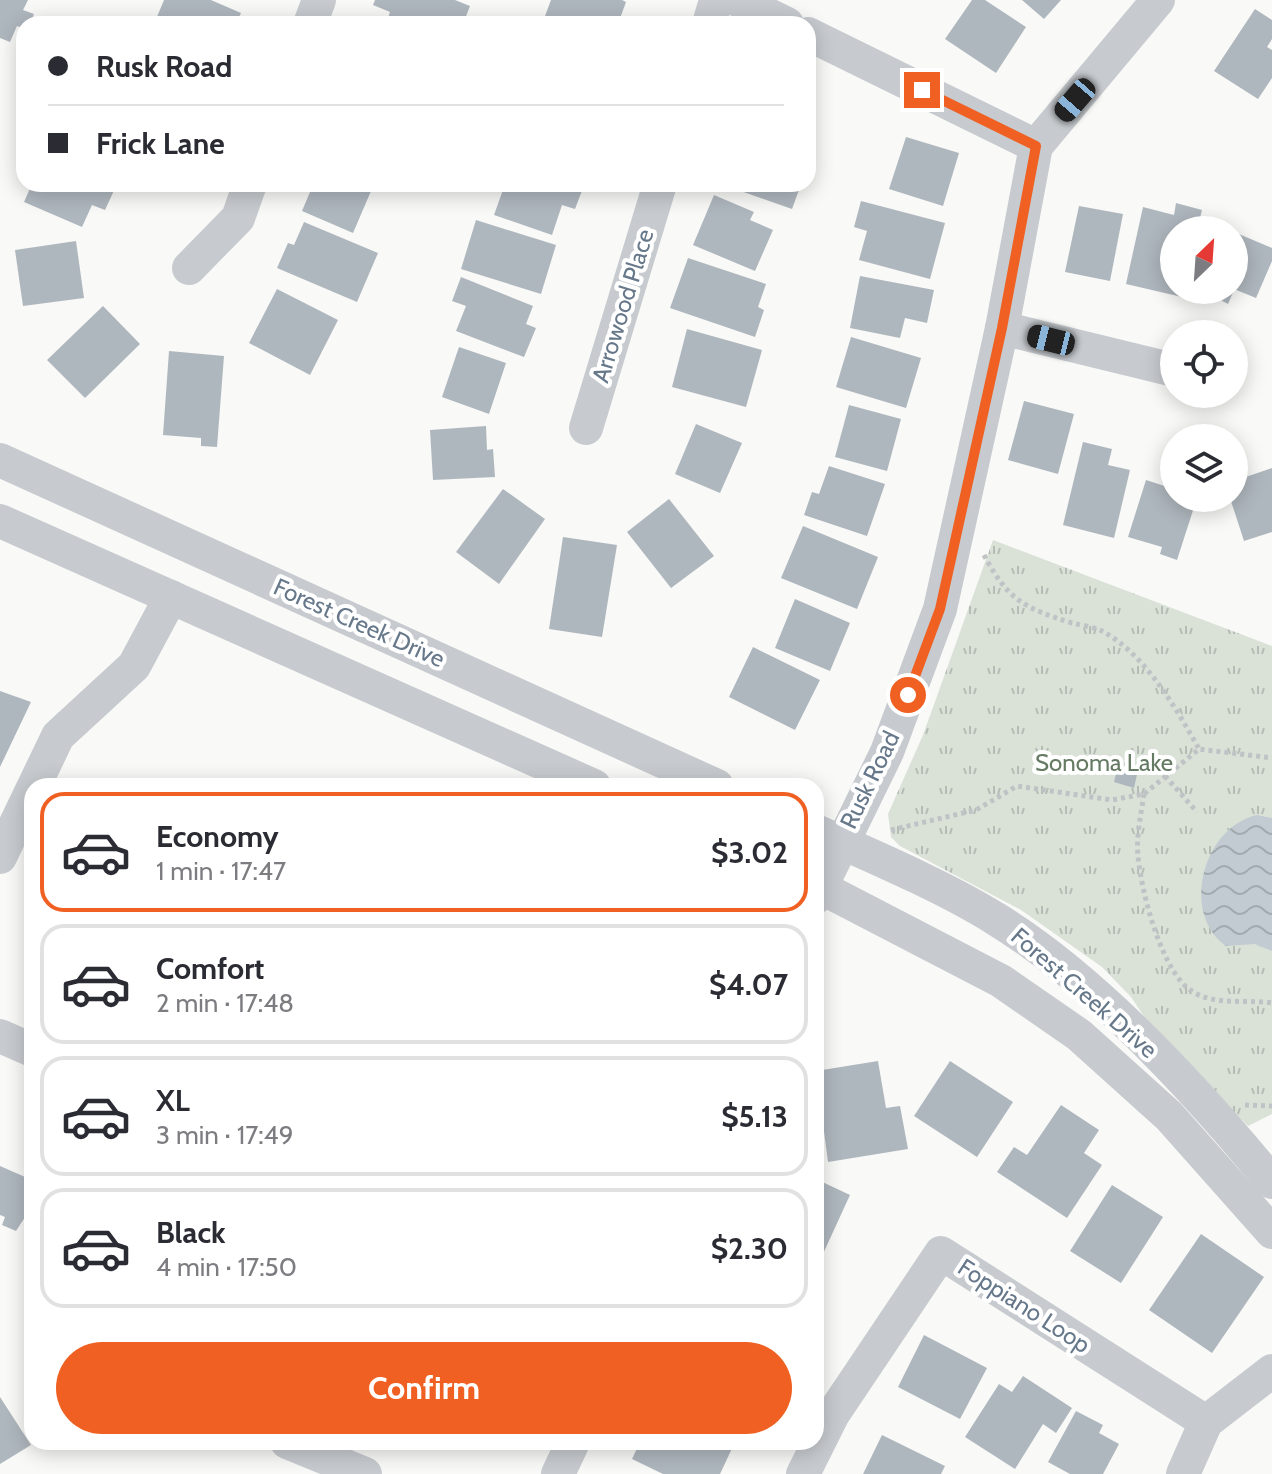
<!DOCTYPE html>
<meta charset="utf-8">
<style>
:root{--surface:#fff;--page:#f7f7f7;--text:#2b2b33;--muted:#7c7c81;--line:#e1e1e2;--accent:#ef6022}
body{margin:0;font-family:Cabin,sans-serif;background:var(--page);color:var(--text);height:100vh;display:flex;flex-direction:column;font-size:30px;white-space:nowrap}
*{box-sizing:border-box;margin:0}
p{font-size:26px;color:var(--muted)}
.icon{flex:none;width:44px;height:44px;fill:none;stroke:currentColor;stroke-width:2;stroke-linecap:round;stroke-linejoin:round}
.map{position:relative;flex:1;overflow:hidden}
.drawer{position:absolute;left:24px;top:778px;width:800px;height:672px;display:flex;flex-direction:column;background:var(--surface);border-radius:24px;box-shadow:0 4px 20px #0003}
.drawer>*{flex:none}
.hud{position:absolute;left:16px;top:16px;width:800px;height:176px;border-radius:24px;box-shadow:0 4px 20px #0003;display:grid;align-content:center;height:176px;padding:0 32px;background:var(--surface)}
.needle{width:52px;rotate:25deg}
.buttons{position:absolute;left:1160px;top:216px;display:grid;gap:16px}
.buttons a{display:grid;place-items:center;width:88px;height:88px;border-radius:50%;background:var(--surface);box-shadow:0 4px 20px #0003;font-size:40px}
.end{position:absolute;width:36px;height:36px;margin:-18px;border:10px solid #ef6022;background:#fff;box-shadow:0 0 0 4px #fff}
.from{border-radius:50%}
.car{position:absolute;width:24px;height:48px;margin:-24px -12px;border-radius:10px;box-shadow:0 0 6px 2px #0007;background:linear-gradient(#222 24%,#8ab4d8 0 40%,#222 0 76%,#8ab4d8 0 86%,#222 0)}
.hud b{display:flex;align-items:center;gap:28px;height:76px;font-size:30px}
.hud b+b{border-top:2px solid var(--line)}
.hud i{width:20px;height:20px;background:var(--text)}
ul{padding:14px 0 0;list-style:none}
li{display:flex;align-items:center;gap:24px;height:120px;margin:0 16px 12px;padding:0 16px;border:4px solid var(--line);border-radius:24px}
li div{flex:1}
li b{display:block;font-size:30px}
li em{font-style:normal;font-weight:700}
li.active{border-color:var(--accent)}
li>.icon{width:72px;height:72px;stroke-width:1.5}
.button{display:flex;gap:16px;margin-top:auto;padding:16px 32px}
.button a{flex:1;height:92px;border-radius:48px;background:var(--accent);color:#fff;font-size:32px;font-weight:700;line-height:92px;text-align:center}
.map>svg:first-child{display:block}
</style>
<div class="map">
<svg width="1272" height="1474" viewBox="0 0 1272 1474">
<defs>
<pattern id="park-tufts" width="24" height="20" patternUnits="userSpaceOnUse" patternTransform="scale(2)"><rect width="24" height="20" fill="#dae2d8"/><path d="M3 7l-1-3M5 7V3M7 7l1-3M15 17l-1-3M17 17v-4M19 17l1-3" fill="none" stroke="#b5bcb5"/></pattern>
<pattern id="water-waves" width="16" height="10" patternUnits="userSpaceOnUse" patternTransform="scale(2)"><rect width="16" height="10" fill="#c2cbd1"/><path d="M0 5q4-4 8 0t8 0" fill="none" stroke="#a1aaaf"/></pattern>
</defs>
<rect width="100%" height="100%" fill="#f9f9f7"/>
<polygon fill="url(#park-tufts)" points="993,540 1272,646 1272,1114 1248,1126 1155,1033 1131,997 1102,967 1021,910 900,846 891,837 888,814 923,735"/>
<path fill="url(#water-waves)" d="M 1257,815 L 1272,818 L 1272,951 L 1255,944 L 1226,946 C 1180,913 1203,827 1257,815 Z"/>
<g fill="#afb7be">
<polygon points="0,0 28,0 23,10 34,14 30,24 24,24 24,29 17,26 10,42 0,38"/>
<polygon points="164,0 211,0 241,13 236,24 154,24"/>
<polygon points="375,0 455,0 470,6 463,24 386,24 390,12 373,5"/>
<polygon points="551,0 622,0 626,2 618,24 542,24"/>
<polygon points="972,0 985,0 1026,27 996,73 945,39"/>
<polygon points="1022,0 1061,0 1044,19"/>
<polygon points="1255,9 1272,20 1272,39 1267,47 1272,50 1272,78 1258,99 1214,71"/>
<polygon points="808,80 816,82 809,109 808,109"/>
<polygon points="906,137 959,153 943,206 889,189"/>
<polygon points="32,184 117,184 105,210 92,205 82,227 24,202"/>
<polygon points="304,184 374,184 353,233 302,211 310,192 302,188"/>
<polygon points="505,184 570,184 583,188 575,209 562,205 552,235 494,215"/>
<polygon points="721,184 793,184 800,187 792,209"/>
<polygon points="714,195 754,212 750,220 773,230 755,271 693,245"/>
<polygon points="861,201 945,223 930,279 859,260 867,231 854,227"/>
<polygon points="1176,203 1202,210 1197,230 1174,230 1174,290 1184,290 1182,297 1126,284 1143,207 1174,215"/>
<polygon points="1079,206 1123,214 1110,281 1065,272"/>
<polygon points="476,220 556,245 541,294 461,269"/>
<polygon points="304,222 378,253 357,302 277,268 288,243 294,245"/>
<polygon points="1234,232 1272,248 1272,261 1256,298 1234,289"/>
<polygon points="76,241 84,298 23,306 15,250"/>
<polygon points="688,258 766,284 758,307 764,310 755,337 670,308"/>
<polygon points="860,276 934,290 927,323 905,318 900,338 850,328"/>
<polygon points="461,277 533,306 526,324 536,328 524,357 456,331 466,306 452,301"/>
<polygon points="277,289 338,320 310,375 249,343"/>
<polygon points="1202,290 1234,290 1228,304"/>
<polygon points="103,306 140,344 85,398 47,360"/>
<polygon points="687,329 762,350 746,407 672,387"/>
<polygon points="851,337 921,358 906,408 836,387"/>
<polygon points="459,347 506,363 489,414 442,397"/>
<polygon points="169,351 224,356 217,447 201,446 201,438 163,435"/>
<polygon points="1024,401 1074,414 1058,474 1008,460"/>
<polygon points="849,405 901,419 887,471 835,457"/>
<polygon points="696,424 742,443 720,493 675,474"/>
<polygon points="486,426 487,450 493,449 495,477 433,480 430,430"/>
<polygon points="1083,442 1112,449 1108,465 1130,470 1114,538 1063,525"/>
<polygon points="829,466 885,484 867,536 804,515 812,492 819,494"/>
<polygon points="1272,468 1272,532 1244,541 1230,498 1234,498 1234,481"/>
<polygon points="1146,480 1174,489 1174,498 1197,498 1177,560 1160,554 1162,547 1128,537"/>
<polygon points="503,489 545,519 499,584 456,552"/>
<polygon points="669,499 714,556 671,588 627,532"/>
<polygon points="803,526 878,557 857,609 781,578"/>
<polygon points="563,537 617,545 602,637 549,629"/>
<polygon points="795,599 850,623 830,671 775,648"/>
<polygon points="753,647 820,680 795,730 729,697"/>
<polygon points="0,691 31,702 0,767"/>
<polygon points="1119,761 1139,766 1134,788 1114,782"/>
<polygon points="878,1061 886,1108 900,1106 908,1149 828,1162 816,1071"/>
<polygon points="950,1061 1013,1102 977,1157 914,1116"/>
<polygon points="1061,1105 1099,1130 1084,1153 1102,1165 1067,1218 997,1172 1014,1147 1027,1155"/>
<polygon points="0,1166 32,1180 32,1213 29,1211 16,1231 2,1225 5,1217 0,1215"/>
<polygon points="816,1179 850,1195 816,1269"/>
<polygon points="1112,1185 1163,1217 1121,1283 1070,1251"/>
<polygon points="1201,1234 1264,1277 1212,1353 1149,1310"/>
<polygon points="924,1335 987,1368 960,1419 898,1387"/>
<polygon points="1023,1376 1072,1408 1056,1433 1043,1424 1015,1469 965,1437 999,1384 1012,1392"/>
<polygon points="0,1397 31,1445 0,1464"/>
<polygon points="1076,1411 1103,1425 1099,1433 1119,1444 1103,1474 1070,1474 1048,1462"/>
<polygon points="882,1435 945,1466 941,1474 863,1474"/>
<polygon points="640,1442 735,1442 720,1474 663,1474 632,1459"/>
</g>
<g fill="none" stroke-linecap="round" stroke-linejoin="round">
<g stroke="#c0c3c5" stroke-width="5" stroke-dasharray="4 4" stroke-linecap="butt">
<path d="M 984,555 C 1008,600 1024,608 1072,623 C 1081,625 1093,627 1102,631 C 1145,654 1176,708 1199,749"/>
<polyline points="1165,776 1197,812"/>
<path d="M 1144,794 C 1141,815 1136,836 1138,856 C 1141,891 1162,974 1193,992 C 1217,1006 1246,999 1272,1003"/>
<polyline points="891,830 976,810 1017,786 1112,800 1144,794 1199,749 1272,758"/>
<polyline points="1245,1105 1272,1106"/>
</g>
<g stroke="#c7cbcf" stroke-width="34">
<polyline points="738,0 787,24"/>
<polyline points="310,24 319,0"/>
<polyline points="709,24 716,0"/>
<polyline points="808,34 1036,146"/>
<polyline points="189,268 238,218 250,184"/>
<polyline points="1002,328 1174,370"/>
<polyline points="586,428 660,184"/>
<polyline points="0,460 717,786"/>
<polyline points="0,521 594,786"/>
<polyline points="34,786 58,736 134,666 171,597"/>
<path d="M 816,831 C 872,856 945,887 996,919 C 1097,981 1197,1091 1272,1182"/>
<polyline points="0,857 32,790"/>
<polyline points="816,885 1001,981 1079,1035 1169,1116 1272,1232"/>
<polyline points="816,897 887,752 940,609 1002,328 1036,146 1158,0"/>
<polyline points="0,1036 32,1050"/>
<polyline points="287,1442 365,1474"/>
<polyline points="558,1474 573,1442"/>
<polyline points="803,1474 833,1414 941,1253 1206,1422"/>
<polyline points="1183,1474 1206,1422 1272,1371"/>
</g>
</g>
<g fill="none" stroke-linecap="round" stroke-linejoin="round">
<polyline stroke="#ef6022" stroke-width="10" points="908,695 940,609 1002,328 1036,146 922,90"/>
</g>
<g text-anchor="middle" stroke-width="8" stroke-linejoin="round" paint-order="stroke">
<g font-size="24" fill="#66788a" stroke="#fff">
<text transform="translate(623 306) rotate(-73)" y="8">Arrowood Place</text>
<text transform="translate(359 623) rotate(24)" y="8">Forest Creek Drive</text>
<text transform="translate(870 780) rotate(-64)" y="8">Rusk Road</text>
<text transform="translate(1084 993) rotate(41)" y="8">Forest Creek Drive</text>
<text transform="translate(1024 1306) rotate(33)" y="8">Foppiano Loop</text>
</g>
<g font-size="24" fill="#657a62" stroke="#fff">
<text x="1104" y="771">Sonoma Lake</text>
</g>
</g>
</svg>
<div class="buttons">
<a><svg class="needle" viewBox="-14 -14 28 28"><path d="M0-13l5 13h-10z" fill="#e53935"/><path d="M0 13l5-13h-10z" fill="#7c7c81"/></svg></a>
<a><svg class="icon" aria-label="locate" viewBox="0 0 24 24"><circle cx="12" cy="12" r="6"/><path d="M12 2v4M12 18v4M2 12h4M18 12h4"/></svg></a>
<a><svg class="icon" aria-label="layers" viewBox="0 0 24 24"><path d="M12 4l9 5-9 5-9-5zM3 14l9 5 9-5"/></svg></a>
</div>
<i class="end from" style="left:908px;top:695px"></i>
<i class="end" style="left:922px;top:90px"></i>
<i class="car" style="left:1075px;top:100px;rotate:221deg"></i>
<i class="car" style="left:1051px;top:340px;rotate:284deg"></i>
<div class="hud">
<b><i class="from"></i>Rusk Road</b>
<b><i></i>Frick Lane</b>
</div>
<section class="drawer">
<ul>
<li class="active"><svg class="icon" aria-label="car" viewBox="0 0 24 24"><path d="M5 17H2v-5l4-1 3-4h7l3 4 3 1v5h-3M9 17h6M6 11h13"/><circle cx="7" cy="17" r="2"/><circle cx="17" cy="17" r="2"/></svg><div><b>Economy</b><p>1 min · 17:47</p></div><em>$3.02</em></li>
<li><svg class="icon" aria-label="car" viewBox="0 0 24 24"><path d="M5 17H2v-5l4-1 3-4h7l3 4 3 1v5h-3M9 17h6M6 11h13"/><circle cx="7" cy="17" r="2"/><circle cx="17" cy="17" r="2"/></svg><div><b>Comfort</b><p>2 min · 17:48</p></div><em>$4.07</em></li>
<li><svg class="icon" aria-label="car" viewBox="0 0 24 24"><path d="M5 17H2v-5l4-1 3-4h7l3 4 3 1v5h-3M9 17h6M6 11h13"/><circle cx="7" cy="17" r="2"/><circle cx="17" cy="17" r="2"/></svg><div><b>XL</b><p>3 min · 17:49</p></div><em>$5.13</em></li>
<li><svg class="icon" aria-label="car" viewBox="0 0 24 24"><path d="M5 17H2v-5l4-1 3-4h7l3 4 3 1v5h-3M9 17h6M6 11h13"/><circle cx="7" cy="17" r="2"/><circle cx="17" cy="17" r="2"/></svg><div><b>Black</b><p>4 min · 17:50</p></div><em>$2.30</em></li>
</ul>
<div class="button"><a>Confirm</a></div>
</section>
</div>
